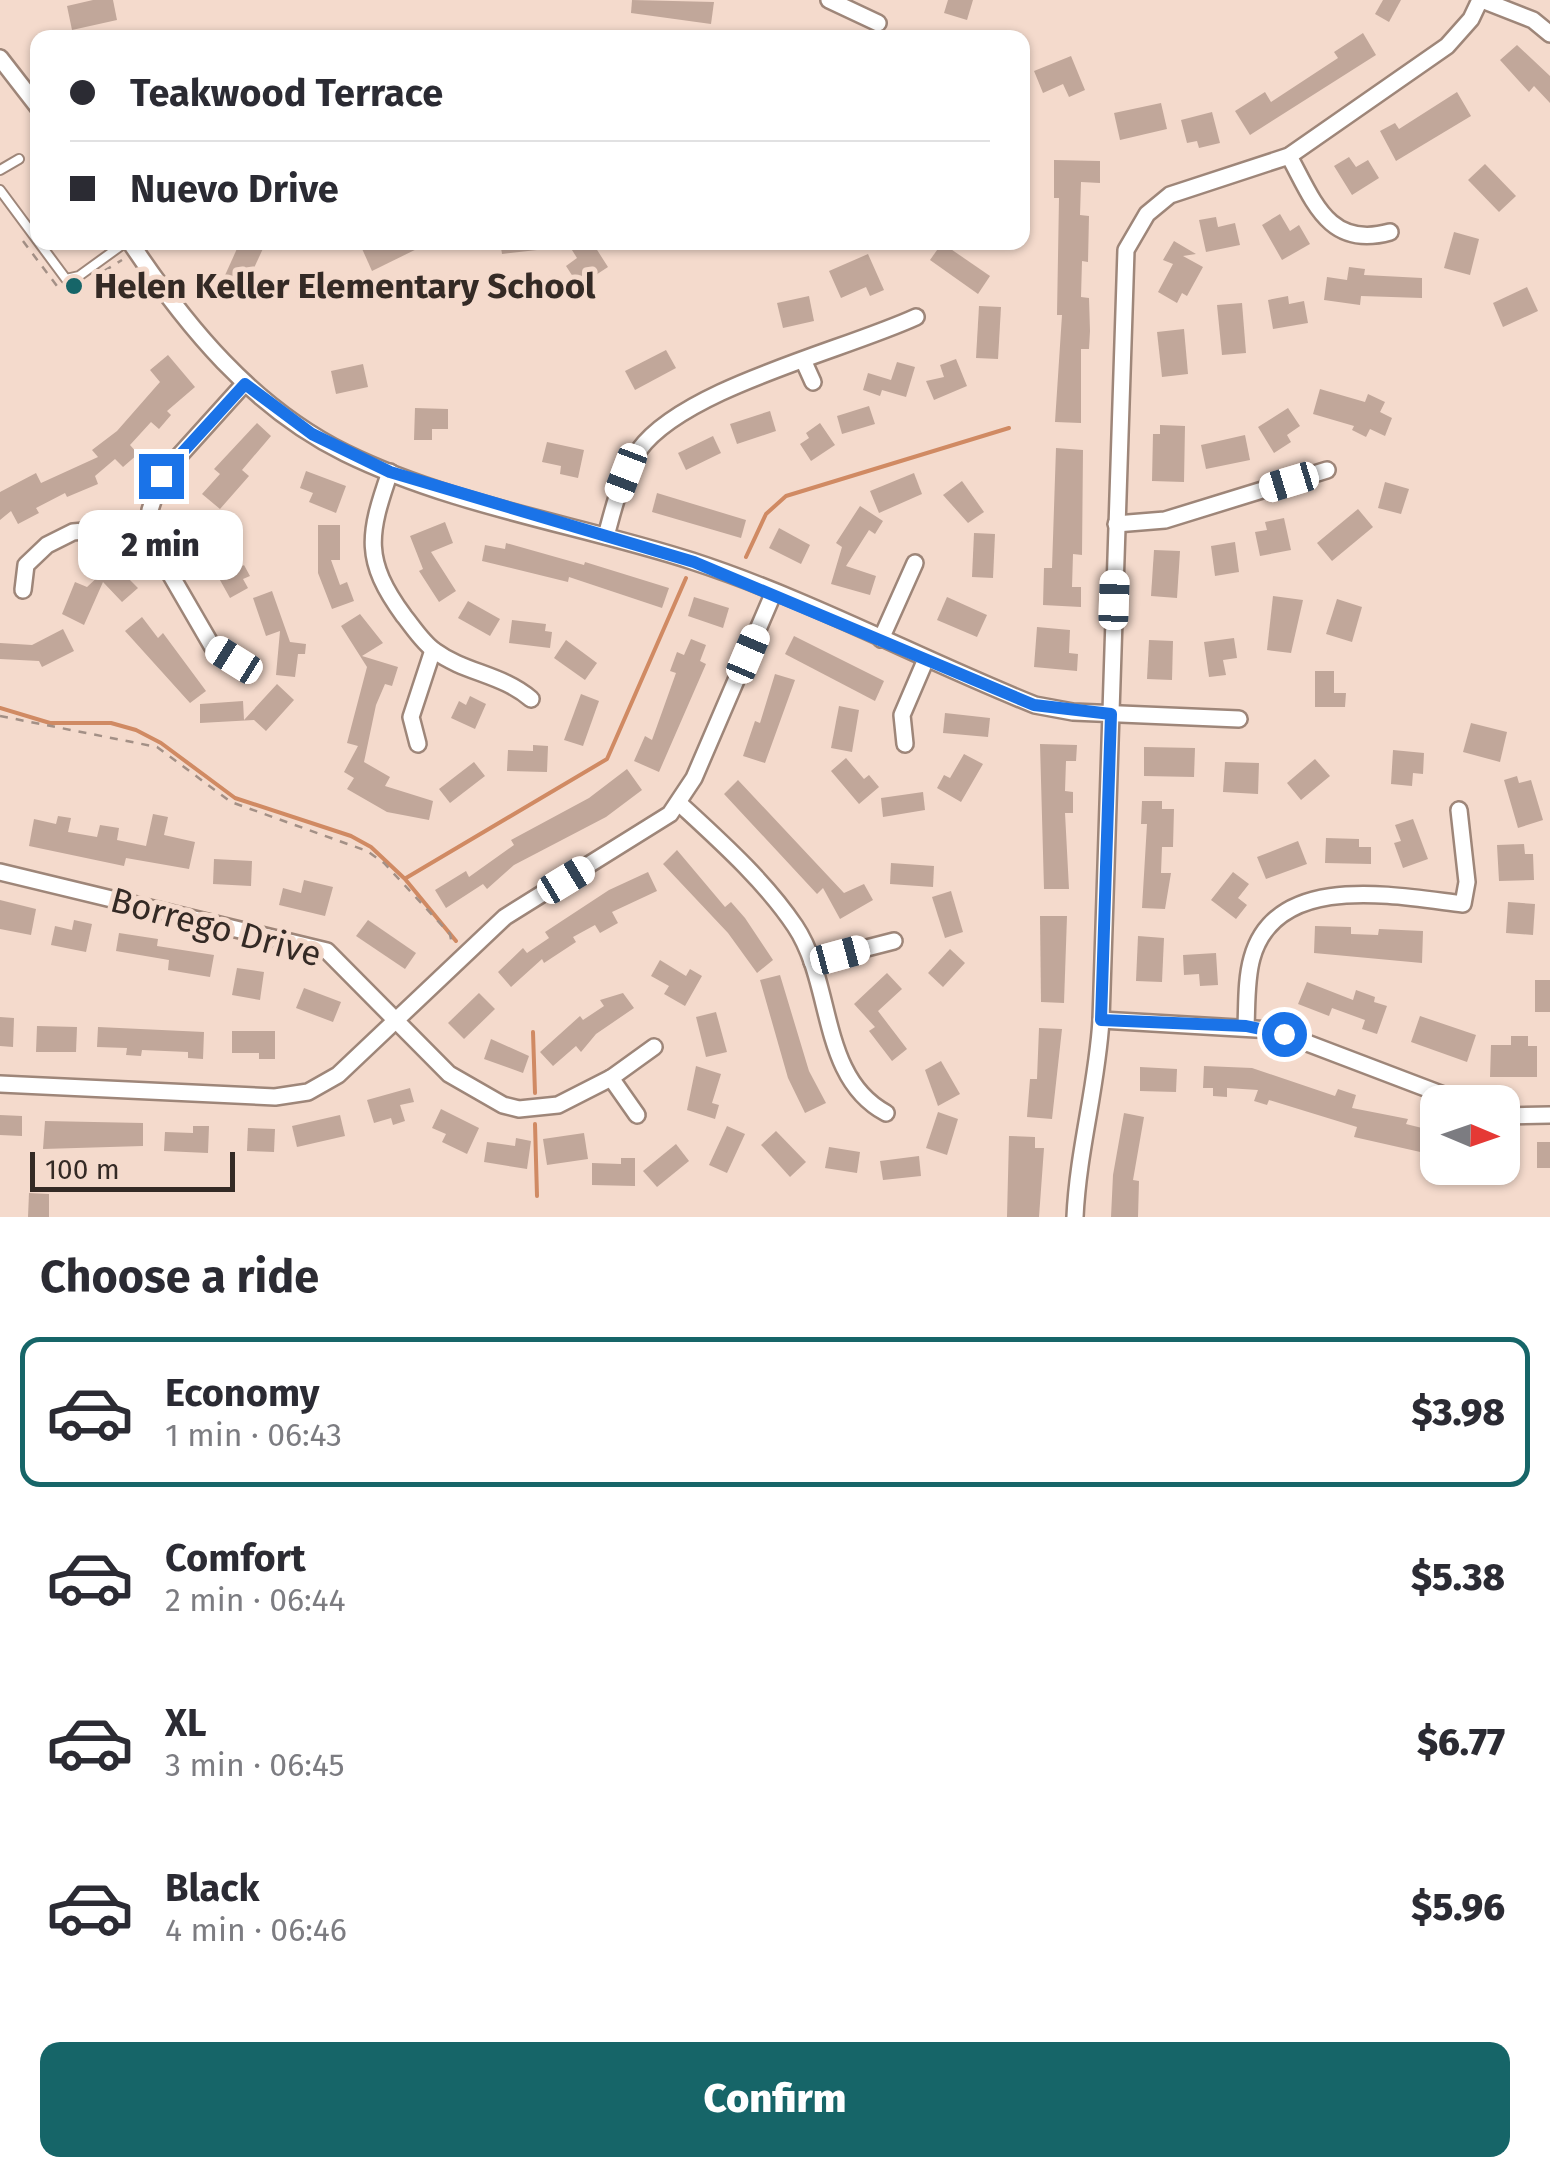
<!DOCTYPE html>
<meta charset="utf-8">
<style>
:root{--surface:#fff;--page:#f2f2f3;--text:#2b2b33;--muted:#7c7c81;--line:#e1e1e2;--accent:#166568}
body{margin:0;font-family:"Fira Sans",sans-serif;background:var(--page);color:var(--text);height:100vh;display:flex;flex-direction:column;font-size:38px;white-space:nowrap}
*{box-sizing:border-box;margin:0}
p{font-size:32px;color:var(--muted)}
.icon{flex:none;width:55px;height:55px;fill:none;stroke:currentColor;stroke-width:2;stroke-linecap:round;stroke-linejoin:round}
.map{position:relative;height:1217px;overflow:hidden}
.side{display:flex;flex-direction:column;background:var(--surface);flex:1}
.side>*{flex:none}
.guide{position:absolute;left:30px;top:30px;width:1000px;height:220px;border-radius:20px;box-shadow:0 2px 8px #0004;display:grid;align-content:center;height:220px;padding:0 40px;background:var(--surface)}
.needle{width:65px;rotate:92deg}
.buttons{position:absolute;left:1420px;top:1085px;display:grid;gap:20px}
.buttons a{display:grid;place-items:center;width:100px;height:100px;border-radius:20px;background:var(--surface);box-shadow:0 2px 8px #0004;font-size:50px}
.scale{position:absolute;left:30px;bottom:25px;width:205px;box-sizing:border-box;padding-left:10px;border:5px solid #342a25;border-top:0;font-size:28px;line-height:35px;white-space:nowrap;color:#342a25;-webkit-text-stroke:8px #f4dacc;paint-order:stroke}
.end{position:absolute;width:45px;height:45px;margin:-22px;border:12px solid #1a73e8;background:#fff;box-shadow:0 0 0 5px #fff}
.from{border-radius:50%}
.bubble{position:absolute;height:70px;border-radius:20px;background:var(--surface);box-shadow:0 2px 8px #0004;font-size:32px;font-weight:800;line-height:70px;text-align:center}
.car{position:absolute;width:30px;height:60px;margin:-30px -15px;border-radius:12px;box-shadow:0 0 8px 2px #0007;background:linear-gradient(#fff 24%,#345 0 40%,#fff 0 76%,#345 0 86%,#fff 0)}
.guide b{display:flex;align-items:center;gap:35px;height:95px;font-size:38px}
.guide b+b{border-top:2px solid var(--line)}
.guide i{width:25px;height:25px;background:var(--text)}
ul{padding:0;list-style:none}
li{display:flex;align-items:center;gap:30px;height:150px;margin:0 20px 15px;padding:0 20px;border:5px solid transparent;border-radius:20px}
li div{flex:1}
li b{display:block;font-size:38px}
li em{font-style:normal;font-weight:800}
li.active{border-color:var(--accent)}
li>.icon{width:90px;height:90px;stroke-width:1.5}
h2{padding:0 40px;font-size:45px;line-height:120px}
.button{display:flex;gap:20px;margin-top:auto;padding:20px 40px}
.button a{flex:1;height:115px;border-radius:20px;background:var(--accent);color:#fff;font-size:40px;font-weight:800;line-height:115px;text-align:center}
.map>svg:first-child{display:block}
</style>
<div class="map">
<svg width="1550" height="1217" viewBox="0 0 1550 1217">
<rect width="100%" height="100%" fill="#f4dacc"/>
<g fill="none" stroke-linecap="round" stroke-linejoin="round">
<g stroke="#d08a63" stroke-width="4">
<polyline points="746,557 766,514 786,496 1009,428"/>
<polyline points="0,708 50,723 111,723 136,730 161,743 235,798 351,836 371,847 405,879 456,941"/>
<polyline points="406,878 607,759 686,578"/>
<polyline points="533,1032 535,1093"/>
<polyline points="535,1124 537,1196"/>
</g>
</g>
<g fill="#c1a79a">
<polygon points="93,0 113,0 117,20 72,30 67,6"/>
<polygon points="632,0 714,2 711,24 631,13"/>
<polygon points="948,0 973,0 967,20 944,13"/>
<polygon points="1383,0 1401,0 1389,22 1375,14"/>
<polygon points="1363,33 1376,55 1250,135 1235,111 1265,92 1271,102 1338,58 1334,52"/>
<polygon points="1517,45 1550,76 1550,103 1534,86 1529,92 1500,60"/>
<polygon points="1071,56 1085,90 1069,97 1063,84 1043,93 1034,71"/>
<polygon points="1457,92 1471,116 1396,161 1380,131 1395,123 1399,129"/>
<polygon points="1161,103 1167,129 1120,140 1114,113"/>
<polygon points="1212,112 1220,143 1199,148 1197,141 1187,143 1181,120"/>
<polygon points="1349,157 1356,167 1368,160 1379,178 1352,195 1334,166"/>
<polygon points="1054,160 1100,161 1100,183 1081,182 1080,215 1089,216 1088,262 1082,261 1081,297 1089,298 1090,331 1089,349 1081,349 1081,423 1055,422 1062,315 1057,315 1059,198 1054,198"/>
<polygon points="1485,164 1516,196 1499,212 1468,180"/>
<polygon points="1280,214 1290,231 1299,225 1310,244 1282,260 1262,225"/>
<polygon points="1216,217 1218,227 1235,223 1240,245 1206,252 1199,220"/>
<polygon points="1454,232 1479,239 1470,275 1444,268"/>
<polygon points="1174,241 1196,254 1183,256 1203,267 1187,296 1182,293 1177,303 1158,292 1173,264 1163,260"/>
<polygon points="240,242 266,242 243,292 222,282"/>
<polygon points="359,242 431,242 372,271"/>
<polygon points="500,242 537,242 537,250 502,254"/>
<polygon points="567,242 592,242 608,267 579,286 566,266 577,258"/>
<polygon points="942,243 990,276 978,294 930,260"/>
<polygon points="868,254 884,290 870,296 866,287 841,298 829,271"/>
<polygon points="1349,267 1365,269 1364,275 1422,278 1422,298 1361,296 1360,305 1324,300 1327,277 1347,280"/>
<polygon points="1527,287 1538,311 1503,327 1493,303"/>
<polygon points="809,296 814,321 783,328 777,303"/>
<polygon points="1288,296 1289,304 1304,301 1308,323 1273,329 1268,300"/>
<polygon points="1242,303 1246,353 1222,355 1217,305"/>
<polygon points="979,306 1001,307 998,359 976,358"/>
<polygon points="1184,329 1188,374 1162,377 1157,332"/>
<polygon points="666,350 676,368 635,390 625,371"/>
<polygon points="168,355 195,387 167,411 171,415 159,429 151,422 130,445 138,454 123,467 115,459 95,476 98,484 67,497 65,493 36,508 39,513 18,524 11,511 0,520 0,492 36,473 41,483 98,457 92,450 117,431 160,382 150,370"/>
<polygon points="956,359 967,386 934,400 926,381 944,377 940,365"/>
<polygon points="897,362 915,367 906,397 882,390 880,396 863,390 868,373 891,380"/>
<polygon points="363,364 368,387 336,394 331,371"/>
<polygon points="1320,389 1365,402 1368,394 1385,402 1380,412 1392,418 1385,436 1370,429 1366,437 1352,430 1354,426 1313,414"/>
<polygon points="869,406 875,424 842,434 837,416"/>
<polygon points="415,408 448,409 448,429 432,429 432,440 414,440"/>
<polygon points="1288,408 1300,426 1287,435 1291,442 1274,453 1258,427"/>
<polygon points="770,411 776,431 737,444 730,424"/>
<polygon points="257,423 271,436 242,470 249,476 220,509 202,494 220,474 214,469"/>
<polygon points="820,423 835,445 811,461 800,444 809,438 806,433"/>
<polygon points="1160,425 1185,426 1184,482 1152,481 1153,434 1160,434"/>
<polygon points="1245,435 1250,460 1206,469 1201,445"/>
<polygon points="713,436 721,453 686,470 678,453"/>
<polygon points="547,442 584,450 578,478 560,474 561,466 542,462"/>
<polygon points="1056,448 1083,450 1082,555 1073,554 1072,587 1081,587 1081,607 1043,605 1044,568 1052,568"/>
<polygon points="306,471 346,486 336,513 309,502 313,493 300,488"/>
<polygon points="914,473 922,494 879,513 870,491"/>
<polygon points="962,481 984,512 968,523 943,495"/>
<polygon points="1385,482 1409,489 1401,514 1378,508"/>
<polygon points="657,493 746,520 741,538 652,512"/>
<polygon points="860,506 883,521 875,534 869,530 846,566 876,576 870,595 831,584 842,547 836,543"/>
<polygon points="1358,509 1373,527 1332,561 1317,543"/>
<polygon points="193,512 221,514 217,549 198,548 199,534 191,533"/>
<polygon points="1284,518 1291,550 1260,556 1255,532 1267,530 1265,522"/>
<polygon points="445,522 453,543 431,552 456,591 439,602 419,571 423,569 410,536"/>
<polygon points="318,525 340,525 340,560 331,560 340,585 347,582 354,601 332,609 318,573"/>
<polygon points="779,528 810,545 801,564 769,548"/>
<polygon points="974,533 995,534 993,578 972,577"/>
<polygon points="1235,542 1239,572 1215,576 1211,546"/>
<polygon points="506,543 584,565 585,562 669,588 662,608 569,577 568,582 482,561 485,545 505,549"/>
<polygon points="1154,550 1180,551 1177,598 1151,596"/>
<polygon points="229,553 238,569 244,565 250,576 243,579 248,588 230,598 211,564"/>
<polygon points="118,558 133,573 128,578 138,588 122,602 103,582 84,625 62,614 75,582 87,587"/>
<polygon points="272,591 290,642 306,644 305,654 298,654 295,677 276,675 280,631 266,636 253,598"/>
<polygon points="1273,596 1303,600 1291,653 1267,650"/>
<polygon points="694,597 729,608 723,628 688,616"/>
<polygon points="947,597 987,615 977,637 937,620"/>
<polygon points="1337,599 1362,607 1352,642 1326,634"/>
<polygon points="468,601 500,619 490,636 458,618"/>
<polygon points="360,614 383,643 362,656 398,667 392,686 385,684 376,705 364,762 390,777 385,786 433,801 429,820 387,812 347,789 354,778 344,772 358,746 347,743 367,667 341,626"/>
<polygon points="142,617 158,638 163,633 206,691 190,703 125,631"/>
<polygon points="512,620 546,624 545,631 552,632 550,648 509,643"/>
<polygon points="1037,627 1070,630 1069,653 1078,654 1077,671 1034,667"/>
<polygon points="63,629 74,651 42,667 39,661 0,659 0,643 32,645"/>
<polygon points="794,636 884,681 875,701 785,654"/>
<polygon points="1234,638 1237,658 1223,660 1226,675 1209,677 1204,642"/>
<polygon points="691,639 706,645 700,661 706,664 659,772 634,761 645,736 652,740 676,673 670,671 677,652 684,655"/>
<polygon points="566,640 597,663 585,680 554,658"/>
<polygon points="1149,640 1173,641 1172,680 1147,679"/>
<polygon points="1315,671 1334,671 1334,693 1346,693 1345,707 1315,707"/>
<polygon points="775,674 795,680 765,763 743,756 755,721 760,723"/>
<polygon points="277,684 294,700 266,731 254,720 200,723 200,704 243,701 244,720"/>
<polygon points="581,694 599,701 583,746 564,740"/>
<polygon points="470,696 486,704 475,729 451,718 459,701 466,705"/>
<polygon points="839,706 859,710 852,752 831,748"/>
<polygon points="945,713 990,718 988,737 943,733"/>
<polygon points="1471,723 1507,732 1500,762 1463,752"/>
<polygon points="1040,744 1077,745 1076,761 1066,761 1065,791 1073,792 1073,813 1065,813 1069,889 1044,889"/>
<polygon points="533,745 548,746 547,772 507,771 508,750 533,751"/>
<polygon points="1144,747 1195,748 1194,777 1144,776"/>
<polygon points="1393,750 1424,753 1423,774 1413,773 1412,786 1391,784"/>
<polygon points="964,754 983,764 961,802 937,788 944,775 950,778"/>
<polygon points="846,758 864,779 869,775 879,787 859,804 831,771"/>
<polygon points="1315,759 1330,776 1301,800 1287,783"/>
<polygon points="474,762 485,776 450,803 439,789"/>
<polygon points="1225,762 1259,763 1258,794 1223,792"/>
<polygon points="627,769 642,790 606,817 514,865 487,889 483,884 446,908 435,890 466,871 469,877 514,845 511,840 589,798"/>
<polygon points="1517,776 1519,783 1531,780 1543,820 1518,828 1504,780"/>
<polygon points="738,780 844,893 864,884 873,900 840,919 823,888 817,894 724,794"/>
<polygon points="923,792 925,810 883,817 881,798"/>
<polygon points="1142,801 1162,801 1162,809 1174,809 1173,847 1162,847 1161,873 1171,873 1165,909 1142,908 1147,824 1141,824"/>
<polygon points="153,814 168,817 164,835 195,842 189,869 126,858 124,866 29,846 34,819 56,824 58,816 71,818 68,832 97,837 100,825 119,828 117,840 146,846"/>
<polygon points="1413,819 1428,859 1403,868 1394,843 1401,841 1395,825"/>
<polygon points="1326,838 1359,839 1359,847 1371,847 1371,864 1325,863"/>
<polygon points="1298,841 1307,864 1266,879 1257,857"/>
<polygon points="1524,844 1525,854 1533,854 1534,880 1499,881 1497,845"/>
<polygon points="677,850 725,907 731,902 745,918 773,960 757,973 728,933 663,864"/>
<polygon points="214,859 252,861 251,886 213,884"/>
<polygon points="891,863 934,866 933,887 890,884"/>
<polygon points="648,872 657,891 612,912 618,923 600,933 595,925 573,937 576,942 544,963 542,959 511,987 498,972 523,948 527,953 549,938 545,932 609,890"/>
<polygon points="1233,872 1249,884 1238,898 1247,905 1236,919 1211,900"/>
<polygon points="304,880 333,887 325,916 279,905 283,888 301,893"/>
<polygon points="951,891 963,932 945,938 932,897"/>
<polygon points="0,900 36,909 31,935 0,929"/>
<polygon points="1508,902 1535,904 1533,935 1506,933"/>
<polygon points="1040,916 1067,916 1064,1003 1041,1002"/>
<polygon points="74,920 92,924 86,952 51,945 55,926 72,930"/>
<polygon points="368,920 416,953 405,969 356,936"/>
<polygon points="1315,926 1351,927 1351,934 1378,935 1379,929 1423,931 1422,963 1314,953"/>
<polygon points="119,933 158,939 157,946 214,955 210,977 168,970 169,960 116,951"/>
<polygon points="1138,936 1164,938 1162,982 1136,981"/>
<polygon points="950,949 965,963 943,987 928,973"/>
<polygon points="1216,953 1218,985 1200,986 1199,974 1184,975 1183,955"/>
<polygon points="660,960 686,976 690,969 702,976 685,1006 664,994 669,986 651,976"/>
<polygon points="237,968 264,972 260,1000 232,995"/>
<polygon points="887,973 902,989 878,1011 907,1049 892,1061 869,1031 875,1027 854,1004"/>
<polygon points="780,975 809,1071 826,1103 805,1113 788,1078 760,980"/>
<rect x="1535" y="980" width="15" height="32"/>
<polygon points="1307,982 1353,1000 1356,990 1375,997 1374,1002 1387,1006 1377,1034 1362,1029 1365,1020 1332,1008 1329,1016 1298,1004"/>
<polygon points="304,988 341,1002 333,1022 296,1008"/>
<polygon points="479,993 495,1009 464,1039 448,1023"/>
<polygon points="623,993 634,1008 596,1034 581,1052 576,1046 553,1066 540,1052 580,1016 583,1020 604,1006 600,1000"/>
<polygon points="716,1012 727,1052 706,1057 696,1017"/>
<polygon points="1420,1016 1476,1035 1467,1062 1411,1042"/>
<polygon points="0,1017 14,1018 13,1047 0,1046"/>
<polygon points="37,1026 77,1027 76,1052 36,1052"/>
<polygon points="98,1027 204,1032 203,1059 188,1058 188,1052 142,1050 141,1056 126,1055 127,1048 97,1047"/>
<polygon points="1039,1028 1062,1029 1052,1119 1027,1117 1030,1079 1037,1079"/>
<polygon points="232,1031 275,1031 275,1059 259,1059 259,1053 232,1053"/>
<polygon points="1511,1036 1528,1036 1528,1046 1537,1046 1537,1077 1490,1077 1491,1045 1511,1045"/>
<polygon points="491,1039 529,1056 523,1073 484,1059"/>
<polygon points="941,1061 960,1094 938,1106 925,1070"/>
<polygon points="696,1066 721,1074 712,1103 719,1105 715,1119 687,1110"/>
<polygon points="1204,1066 1252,1068 1335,1096 1338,1089 1356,1095 1352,1108 1408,1119 1406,1124 1438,1132 1438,1156 1354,1137 1357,1127 1269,1100 1267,1105 1254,1101 1258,1090 1227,1088 1227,1097 1213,1096 1213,1088 1203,1088"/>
<polygon points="1140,1067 1177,1069 1176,1092 1140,1091"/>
<polygon points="410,1088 414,1102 400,1105 405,1121 393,1125 391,1118 374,1123 367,1100"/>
<polygon points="441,1109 479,1128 467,1154 442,1142 446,1134 432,1128"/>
<polygon points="938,1112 958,1119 947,1155 926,1148"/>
<polygon points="1124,1113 1144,1117 1133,1180 1139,1181 1138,1217 1111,1217 1113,1175"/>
<polygon points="0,1115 22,1116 22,1136 0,1135"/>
<polygon points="340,1115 345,1136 297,1147 292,1126"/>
<polygon points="45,1121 143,1123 143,1146 43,1149"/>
<polygon points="193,1126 209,1126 208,1153 164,1151 165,1132 193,1133"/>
<polygon points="727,1126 745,1134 727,1173 709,1165"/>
<polygon points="248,1128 275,1129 274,1152 247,1151"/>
<polygon points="776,1131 806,1162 790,1177 761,1145"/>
<polygon points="584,1133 588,1159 547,1165 543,1139"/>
<polygon points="1009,1136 1035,1137 1035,1148 1044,1148 1039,1217 1007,1217"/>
<polygon points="516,1138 531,1141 527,1169 484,1162 487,1142 515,1146"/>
<rect x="1537" y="1142" width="13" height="26"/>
<polygon points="676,1144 689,1161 657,1187 643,1171"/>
<polygon points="829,1147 860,1152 857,1173 825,1168"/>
<polygon points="919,1156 921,1176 883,1180 880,1161"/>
<polygon points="621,1158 635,1158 635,1186 592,1185 592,1163 621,1164"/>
<polygon points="29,1193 49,1194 49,1217 28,1217"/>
</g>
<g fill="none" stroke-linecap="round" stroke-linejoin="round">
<defs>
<g id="lane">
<polyline points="0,170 19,159"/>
<polyline points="0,190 66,279 79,276 126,242"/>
</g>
<g id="street">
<polyline points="829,0 878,23"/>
<polyline points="1482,0 1533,20 1550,34"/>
<polyline points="0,58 38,107"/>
<path d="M 1289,156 C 1314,202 1329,249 1390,232"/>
<path d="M 130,242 C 186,326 252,407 345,453 C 453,506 577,524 692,561 C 809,599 920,659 1035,705 L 1073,712 L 1239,719"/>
<polyline points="804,362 813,382"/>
<path d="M 390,472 C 368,535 363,560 404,616 C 413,627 423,643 435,651 C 465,673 502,674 531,699"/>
<polyline points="1116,524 1165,520 1327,470"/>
<path d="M 606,536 C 614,507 621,475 639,450 C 684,388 842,351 916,317"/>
<polyline points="23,590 26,565 47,545 73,532 150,525"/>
<polyline points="881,639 915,563"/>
<polyline points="235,660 212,646 158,553 150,510 161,476 245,383"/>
<polyline points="418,744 411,717 433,650"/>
<polyline points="905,744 902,715 926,659"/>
<path d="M 680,804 C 719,840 765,881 795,926 C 834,984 819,1077 886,1113"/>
<polyline points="0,872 327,951 449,1074 503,1105 519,1109 558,1105 611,1078 654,1047"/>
<polyline points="812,962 894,941"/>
<polyline points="1101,1020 1273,1030 1462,1102"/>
<path d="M 1246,1027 C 1247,1004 1246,979 1252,958 C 1276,871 1396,896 1463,904 L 1467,882 L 1459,810"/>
<polyline points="611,1078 637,1115"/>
<polyline points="0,1084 275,1097 308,1092 338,1075 505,917 670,814 694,778 774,592"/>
<polyline points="1502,1116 1550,1115"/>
<path d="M 1075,1217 C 1078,1150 1097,1087 1101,1020 L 1126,250 L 1147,214 L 1170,195 L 1289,156 L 1447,46 L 1471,19 L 1480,0"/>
</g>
</defs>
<use href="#lane" stroke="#9e8679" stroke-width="12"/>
<use href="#street" stroke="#9e8679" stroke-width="20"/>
<g stroke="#a39086" stroke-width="2.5" stroke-dasharray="8 8" stroke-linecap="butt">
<polyline points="23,241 57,286"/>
<polyline points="104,271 122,260"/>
<polyline points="0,716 157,747 231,802 367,851 384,863 450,934 452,945"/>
</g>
<use href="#lane" stroke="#fff" stroke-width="8"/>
<use href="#street" stroke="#fff" stroke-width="15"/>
</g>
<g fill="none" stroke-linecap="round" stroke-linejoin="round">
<polyline stroke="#1a73e8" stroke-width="12" points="161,476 245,384 312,434 390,472 694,562 1034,705 1111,714 1101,1020 1246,1026 1284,1034"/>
</g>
<circle fill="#166568" stroke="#f4dacc" stroke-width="4" cx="74" cy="286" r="10"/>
<g text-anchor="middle" stroke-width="10" stroke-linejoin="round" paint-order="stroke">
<g font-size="35" font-weight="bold" fill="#342a25" stroke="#f4dacc" text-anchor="start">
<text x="94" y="298">Helen Keller Elementary School</text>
</g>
<g font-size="35" fill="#342a25" stroke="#f4dacc">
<text transform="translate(216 927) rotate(15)" y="12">Borrego Drive</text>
</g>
</g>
</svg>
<div class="buttons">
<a><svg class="needle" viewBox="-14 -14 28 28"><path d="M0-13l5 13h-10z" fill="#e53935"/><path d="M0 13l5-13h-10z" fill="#7c7c81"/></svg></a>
</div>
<div class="scale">100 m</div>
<i class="end from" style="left:1284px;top:1034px"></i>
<i class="end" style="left:161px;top:476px"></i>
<div class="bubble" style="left:78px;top:510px;width:165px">2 min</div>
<i class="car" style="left:626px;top:473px;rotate:201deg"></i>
<i class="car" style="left:1289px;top:482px;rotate:253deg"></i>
<i class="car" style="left:1114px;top:600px;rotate:2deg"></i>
<i class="car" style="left:748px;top:654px;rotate:23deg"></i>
<i class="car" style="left:234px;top:660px;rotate:302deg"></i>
<i class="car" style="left:566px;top:880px;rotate:59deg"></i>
<i class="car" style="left:840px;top:955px;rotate:75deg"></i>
<div class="guide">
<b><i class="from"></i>Teakwood Terrace</b>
<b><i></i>Nuevo Drive</b>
</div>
</div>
<section class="side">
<h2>Choose a ride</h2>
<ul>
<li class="active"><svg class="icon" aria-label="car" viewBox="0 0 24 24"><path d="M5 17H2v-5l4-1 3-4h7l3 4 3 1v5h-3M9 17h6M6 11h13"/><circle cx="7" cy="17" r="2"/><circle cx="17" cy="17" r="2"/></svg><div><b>Economy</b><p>1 min · 06:43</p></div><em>$3.98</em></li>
<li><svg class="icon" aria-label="car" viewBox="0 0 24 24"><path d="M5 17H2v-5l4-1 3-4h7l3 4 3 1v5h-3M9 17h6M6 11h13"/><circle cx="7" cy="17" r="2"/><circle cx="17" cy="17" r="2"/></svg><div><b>Comfort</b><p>2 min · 06:44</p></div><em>$5.38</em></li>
<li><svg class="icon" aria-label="car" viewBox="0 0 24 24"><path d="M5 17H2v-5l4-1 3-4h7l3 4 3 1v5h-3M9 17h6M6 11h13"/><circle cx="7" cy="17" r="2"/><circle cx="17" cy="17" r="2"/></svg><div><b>XL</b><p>3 min · 06:45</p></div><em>$6.77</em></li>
<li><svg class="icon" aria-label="car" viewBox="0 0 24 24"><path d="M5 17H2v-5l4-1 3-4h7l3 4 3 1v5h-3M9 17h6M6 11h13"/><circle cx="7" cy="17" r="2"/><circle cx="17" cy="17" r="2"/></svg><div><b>Black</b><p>4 min · 06:46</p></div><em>$5.96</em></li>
</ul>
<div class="button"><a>Confirm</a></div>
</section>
